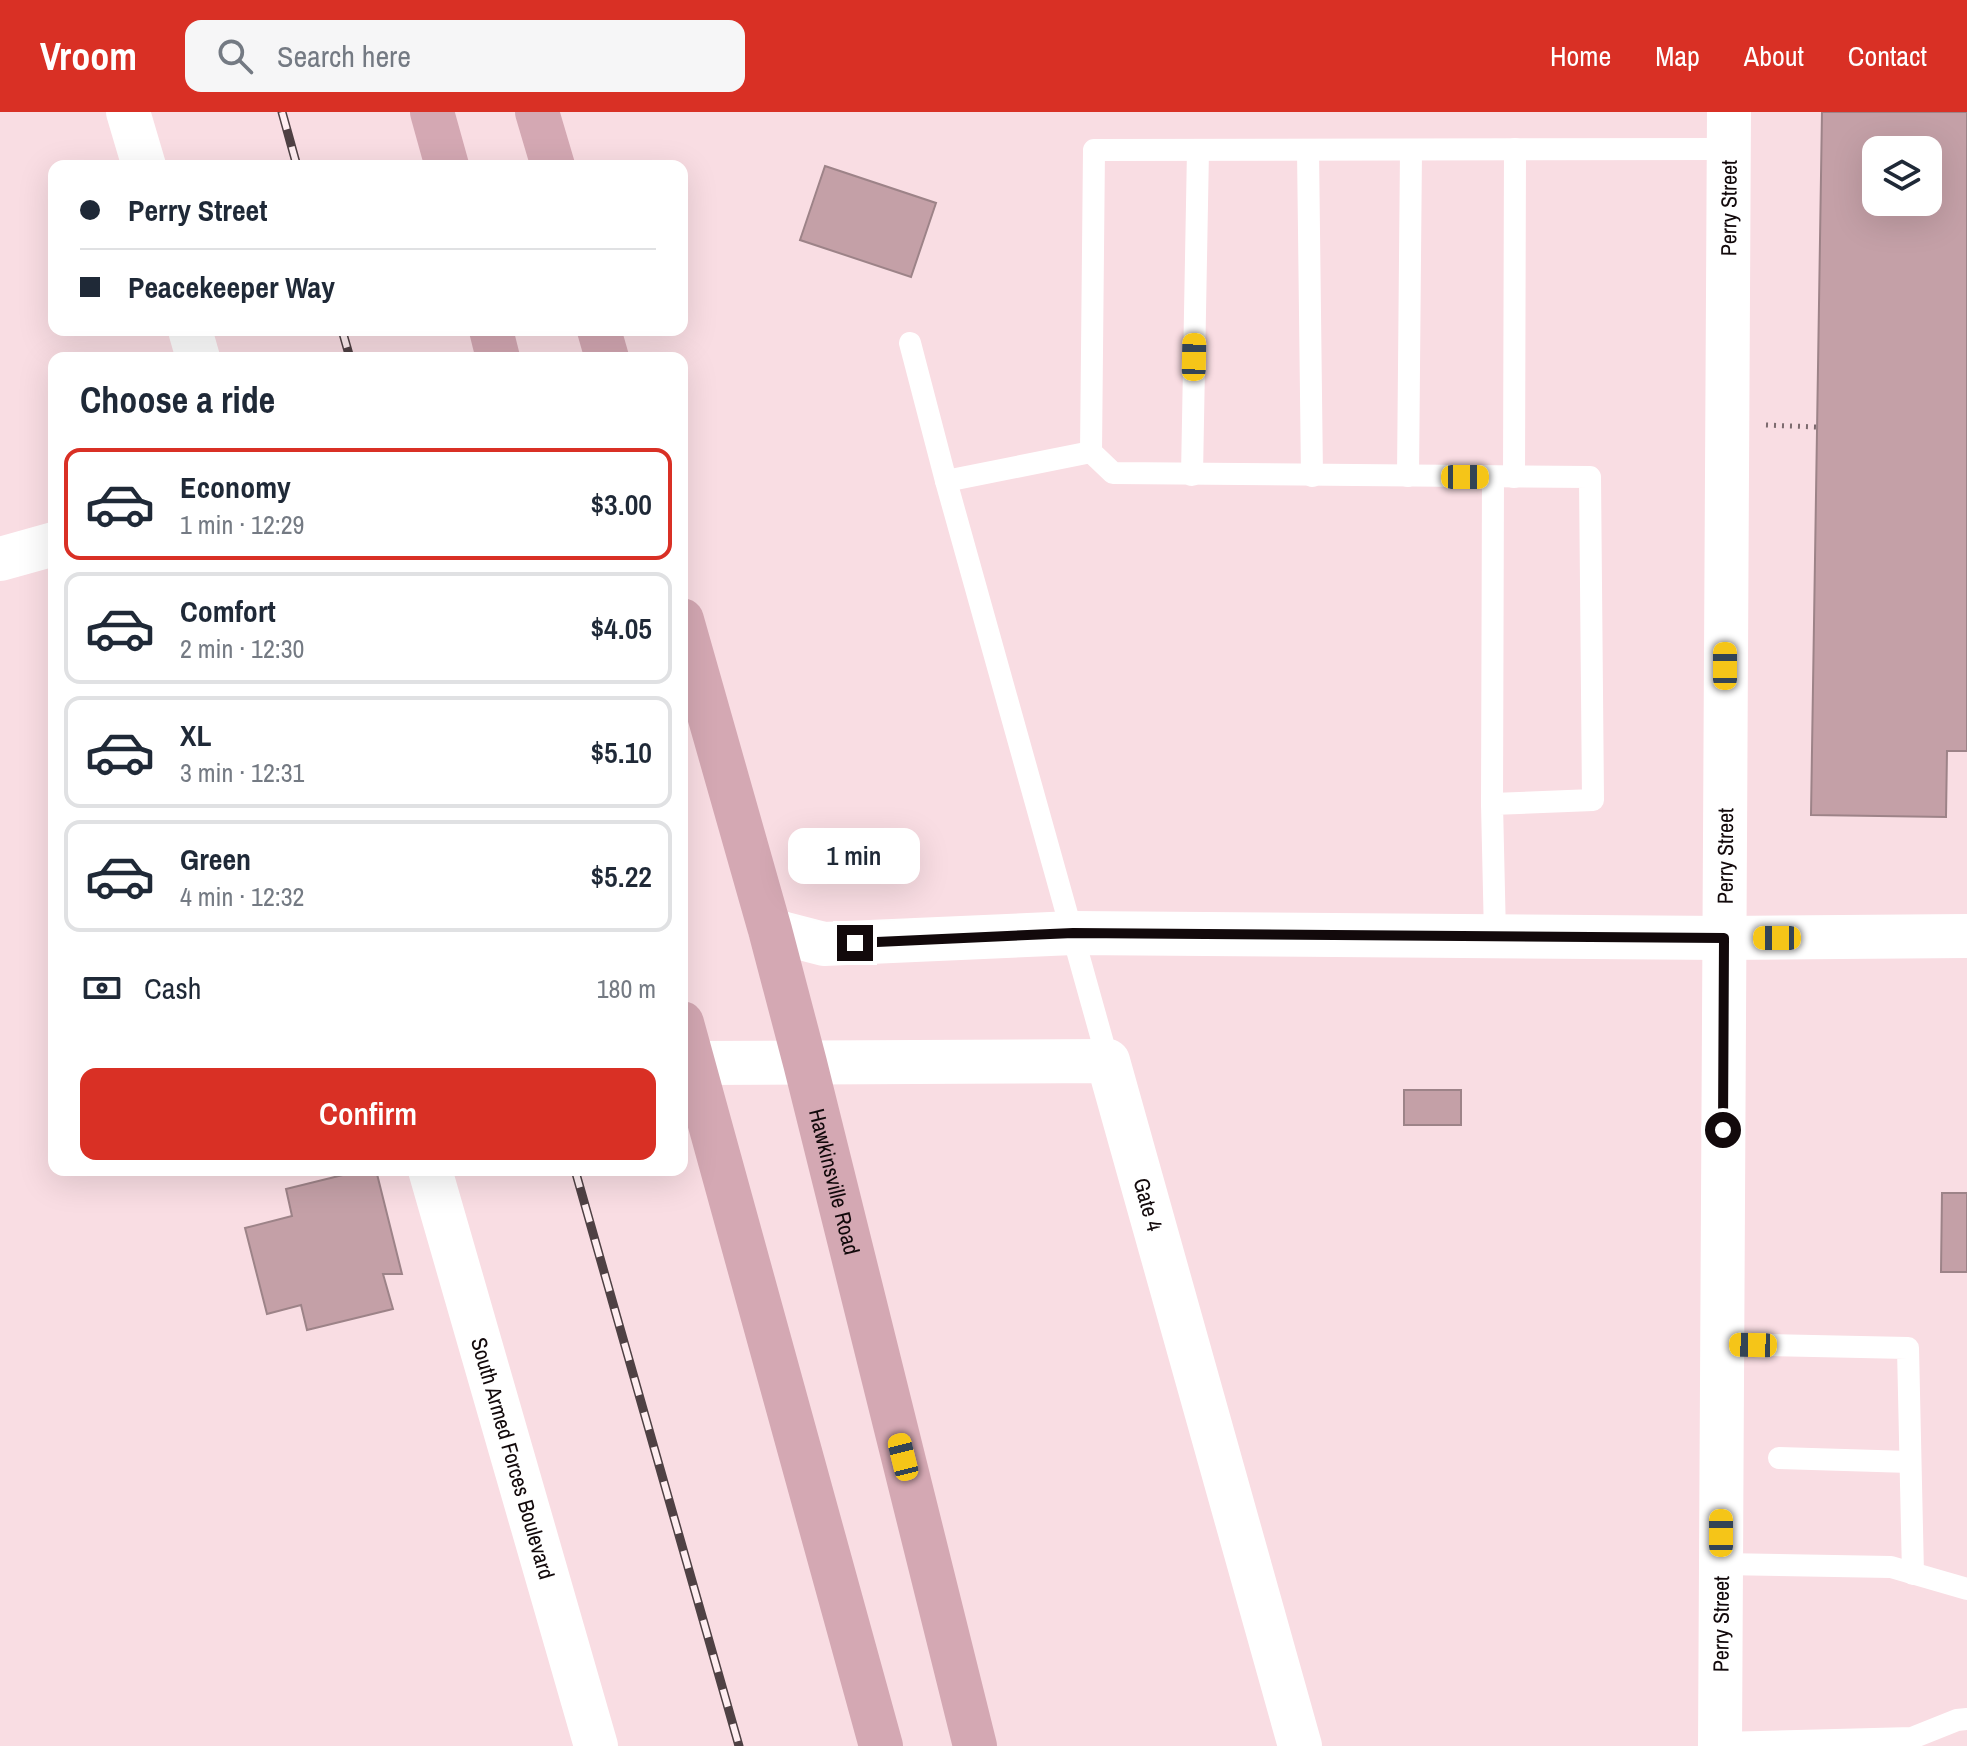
<!DOCTYPE html>
<meta charset="utf-8">
<style>
:root{--surface:#fff;--page:#f6f6f7;--text:#1f2937;--muted:#747a83;--line:#e0e1e3;--accent:#d93025}
body{margin:0;font-family:"Archivo Narrow",sans-serif;background:var(--page);color:var(--text);height:100vh;display:flex;flex-direction:column;font-size:30px;white-space:nowrap}
*{box-sizing:border-box;margin:0}
p{font-size:26px;color:var(--muted)}
.icon{flex:none;width:44px;height:44px;fill:none;stroke:currentColor;stroke-width:2;stroke-linecap:round;stroke-linejoin:round}
.map{position:relative;flex:1;overflow:hidden}
.sheet{position:absolute;left:48px;top:240px;width:640px;height:824px;display:flex;flex-direction:column;background:var(--surface);border-radius:16px;box-shadow:0 8px 32px #0002}
.sheet>*{flex:none}
.hud{position:absolute;left:48px;top:48px;width:640px;height:176px;border-radius:16px;box-shadow:0 8px 32px #0002;display:grid;align-content:center;height:176px;padding:0 32px;background:var(--surface)}
.buttons{position:absolute;left:1862px;top:24px;display:grid;gap:16px}
.buttons a{display:grid;place-items:center;width:80px;height:80px;border-radius:16px;background:var(--surface);box-shadow:0 8px 32px #0002;font-size:40px}
.end{position:absolute;width:36px;height:36px;margin:-18px;border:10px solid #12090b;background:#fff;box-shadow:0 0 0 4px #fff}
.from{border-radius:50%}
.bubble{position:absolute;height:56px;border-radius:16px;background:var(--surface);box-shadow:0 8px 32px #0002;font-size:26px;font-weight:600;line-height:56px;text-align:center}
.car{position:absolute;width:24px;height:48px;margin:-24px -12px;border-radius:10px;box-shadow:0 0 6px 2px #0007;background:linear-gradient(#f5c518 24%,#345 0 40%,#f5c518 0 76%,#345 0 86%,#f5c518 0)}
.hud b{display:flex;align-items:center;gap:28px;height:76px;font-size:30px}
.hud b+b{border-top:2px solid var(--line)}
.hud i{width:20px;height:20px;background:var(--text)}
ul{padding:0;list-style:none}
li{display:flex;align-items:center;gap:24px;height:112px;margin:0 16px 12px;padding:0 16px;border:4px solid var(--line);border-radius:16px}
li div{flex:1}
li b{display:block;font-size:30px}
li em{font-style:normal;font-weight:600}
li.on{border-color:var(--accent)}
li>.icon{width:72px;height:72px;stroke-width:1.5}
h2{padding:0 32px;font-size:36px;line-height:96px}
.pay{display:flex;align-items:center;gap:20px;height:88px;padding:0 32px;font-size:30px}
.pay p{margin-inline-start:auto}
.cta{display:flex;gap:16px;margin-top:auto;padding:16px 32px}
.cta a{flex:1;height:92px;border-radius:16px;background:var(--accent);color:#fff;font-size:32px;font-weight:600;line-height:92px;text-align:center}
header{display:flex;align-items:center;gap:48px;box-sizing:border-box;height:112px;padding:0 40px;background:var(--accent);color:#fff}
header strong{font-size:38px}
nav{display:flex;gap:44px;margin-inline-start:auto;font-size:28px}
.search{width:560px;height:72px;background:var(--page);display:flex;align-items:center;gap:20px;box-sizing:border-box;padding:0 28px;border-radius:16px;color:var(--muted);font-size:30px}
.map>svg:first-child{display:block}
</style>
<header>
<strong>Vroom</strong>
<div class="search"><svg class="icon" aria-label="search" viewBox="0 0 24 24"><circle cx="10" cy="10" r="6"/><path d="M15 15l6 6"/></svg>Search here</div>
<nav><a>Home</a><a>Map</a><a>About</a><a>Contact</a></nav>
</header>
<div class="map">
<svg width="1967" height="1634" viewBox="0 0 1967 1634">
<rect width="100%" height="100%" fill="#f9dde3"/>
<g fill="#c4a0a7" stroke="#9d8388" stroke-width="2" fill-rule="evenodd">
<path d="M 1822,0 L 1967,0 L 1967,639 L 1947,639 L 1946,705 L 1811,703 ZM 1876,38 L 1928,38 L 1928,90 L 1876,90 Z"/>
<polygon points="825,54 936,91 911,165 800,128"/>
<rect x="1404" y="978" width="57" height="35"/>
<polygon points="363,1058 376,1058 402,1162 383,1162 393,1197 307,1218 301,1193 267,1202 245,1116 292,1104 286,1077"/>
<polygon points="1942,1081 1967,1081 1967,1160 1941,1160"/>
</g>
<g fill="none" stroke-linecap="round" stroke-linejoin="round">
<polyline stroke="#7c6a6e" stroke-width="5" stroke-dasharray="2 6" stroke-linecap="butt" points="1766,313 1817,315"/>
<g stroke="#fff" stroke-width="22">
<polyline points="1308,38 1312,364"/>
<polyline points="910,231 946,369 1091,340"/>
<polyline points="1192,363 1198,38"/>
<polyline points="1408,364 1411,38"/>
<polyline points="1514,365 1515,37"/>
<polyline points="946,369 1108,949"/>
<polyline points="1492,692 1493,365"/>
<polyline points="1495,824 1492,692 1593,688 1590,365 1113,361 1091,340 1094,38 1728,37"/>
<polyline points="1722,1232 1908,1236 1913,1462"/>
<polyline points="1779,1346 1910,1350"/>
<polyline points="1721,1452 1891,1455 1967,1477"/>
<polyline points="1720,1631 1912,1626 1957,1608 1967,1607"/>
</g>
<g stroke="#fff" stroke-width="44">
<polyline points="128,0 144,54"/>
<polyline points="190,218 198,246"/>
<polyline points="0,447 54,432"/>
<polyline points="770,818 824,832 1073,821 1724,826 1967,824"/>
<path id="s1" d="M 693,951 L 1108,949 L 1300,1634"/>
<path id="s2" d="M 430,1058 L 596,1634"/>
<path id="s3" d="M 1720,1634 L 1729,0"/>
</g>
<g stroke="#d4a8b3" stroke-width="44">
<polyline points="432,0 447,54"/>
<polyline points="537,0 553,54"/>
<polyline points="491,218 498,246"/>
<polyline points="599,218 607,246"/>
<path id="s4" d="M 682,508 L 770,818 L 805,951 L 975,1634"/>
<polyline points="682,911 881,1634"/>
</g>
<defs>
<g id="rail">
<polyline points="282,0 297,54"/>
<polyline points="342,218 350,246"/>
<polyline points="575,1058 739,1634"/>
</g>
</defs>
<use href="#rail" stroke="#4f4144" stroke-width="9"/>
<use href="#rail" stroke="#ffeef1" stroke-width="6" stroke-dasharray="18" stroke-linecap="butt"/>
</g>
<g fill="none" stroke-linecap="round" stroke-linejoin="round">
<polyline stroke="#12090b" stroke-width="10" points="855,831 1073,821 1724,826 1723,1018"/>
</g>
<g text-anchor="middle" stroke-width="6" stroke-linejoin="round" paint-order="stroke">
<g font-size="22" fill="#12090b" stroke="#ffeef1">
<text dy="8" stroke="none"><textPath href="#s3" startOffset="1538">Perry Street</textPath></text>
<text dy="8" stroke="none"><textPath href="#s3" startOffset="890">Perry Street</textPath></text>
<text dy="8" stroke="none"><textPath href="#s4" startOffset="582">Hawkinsville Road</textPath></text>
<text dy="8" stroke="none"><textPath href="#s1" startOffset="564">Gate 4</textPath></text>
<text dy="8" stroke="none"><textPath href="#s2" startOffset="300">South Armed Forces Boulevard</textPath></text>
<text dy="8" stroke="none"><textPath href="#s3" startOffset="122">Perry Street</textPath></text>
</g>
</g>
</svg>
<div class="buttons">
<a><svg class="icon" aria-label="layers" viewBox="0 0 24 24"><path d="M12 4l9 5-9 5-9-5zM3 14l9 5 9-5"/></svg></a>
</div>
<i class="end from" style="left:1723px;top:1018px"></i>
<i class="end" style="left:855px;top:831px"></i>
<div class="bubble" style="left:788px;top:716px;width:132px">1 min</div>
<i class="car" style="left:1194px;top:245px;rotate:1deg"></i>
<i class="car" style="left:1465px;top:365px;rotate:90deg"></i>
<i class="car" style="left:1725px;top:554px;rotate:0deg"></i>
<i class="car" style="left:1777px;top:826px;rotate:270deg"></i>
<i class="car" style="left:1753px;top:1233px;rotate:271deg"></i>
<i class="car" style="left:903px;top:1345px;rotate:346deg"></i>
<i class="car" style="left:1721px;top:1421px;rotate:0deg"></i>
<div class="hud">
<b><i class="from"></i>Perry Street</b>
<b><i></i>Peacekeeper Way</b>
</div>
<section class="sheet">
<h2>Choose a ride</h2>
<ul>
<li class="on"><svg class="icon" aria-label="car" viewBox="0 0 24 24"><path d="M5 17H2v-5l4-1 3-4h7l3 4 3 1v5h-3M9 17h6M6 11h13"/><circle cx="7" cy="17" r="2"/><circle cx="17" cy="17" r="2"/></svg><div><b>Economy</b><p>1 min · 12:29</p></div><em>$3.00</em></li>
<li><svg class="icon" aria-label="car" viewBox="0 0 24 24"><path d="M5 17H2v-5l4-1 3-4h7l3 4 3 1v5h-3M9 17h6M6 11h13"/><circle cx="7" cy="17" r="2"/><circle cx="17" cy="17" r="2"/></svg><div><b>Comfort</b><p>2 min · 12:30</p></div><em>$4.05</em></li>
<li><svg class="icon" aria-label="car" viewBox="0 0 24 24"><path d="M5 17H2v-5l4-1 3-4h7l3 4 3 1v5h-3M9 17h6M6 11h13"/><circle cx="7" cy="17" r="2"/><circle cx="17" cy="17" r="2"/></svg><div><b>XL</b><p>3 min · 12:31</p></div><em>$5.10</em></li>
<li><svg class="icon" aria-label="car" viewBox="0 0 24 24"><path d="M5 17H2v-5l4-1 3-4h7l3 4 3 1v5h-3M9 17h6M6 11h13"/><circle cx="7" cy="17" r="2"/><circle cx="17" cy="17" r="2"/></svg><div><b>Green</b><p>4 min · 12:32</p></div><em>$5.22</em></li>
</ul>
<div class="pay"><svg class="icon" aria-label="cash" viewBox="0 0 24 24"><path d="M3 7h18v10H3z"/><circle cx="12" cy="12" r="2"/></svg>Cash<p>180 m</p></div>
<div class="cta"><a>Confirm</a></div>
</section>
</div>
